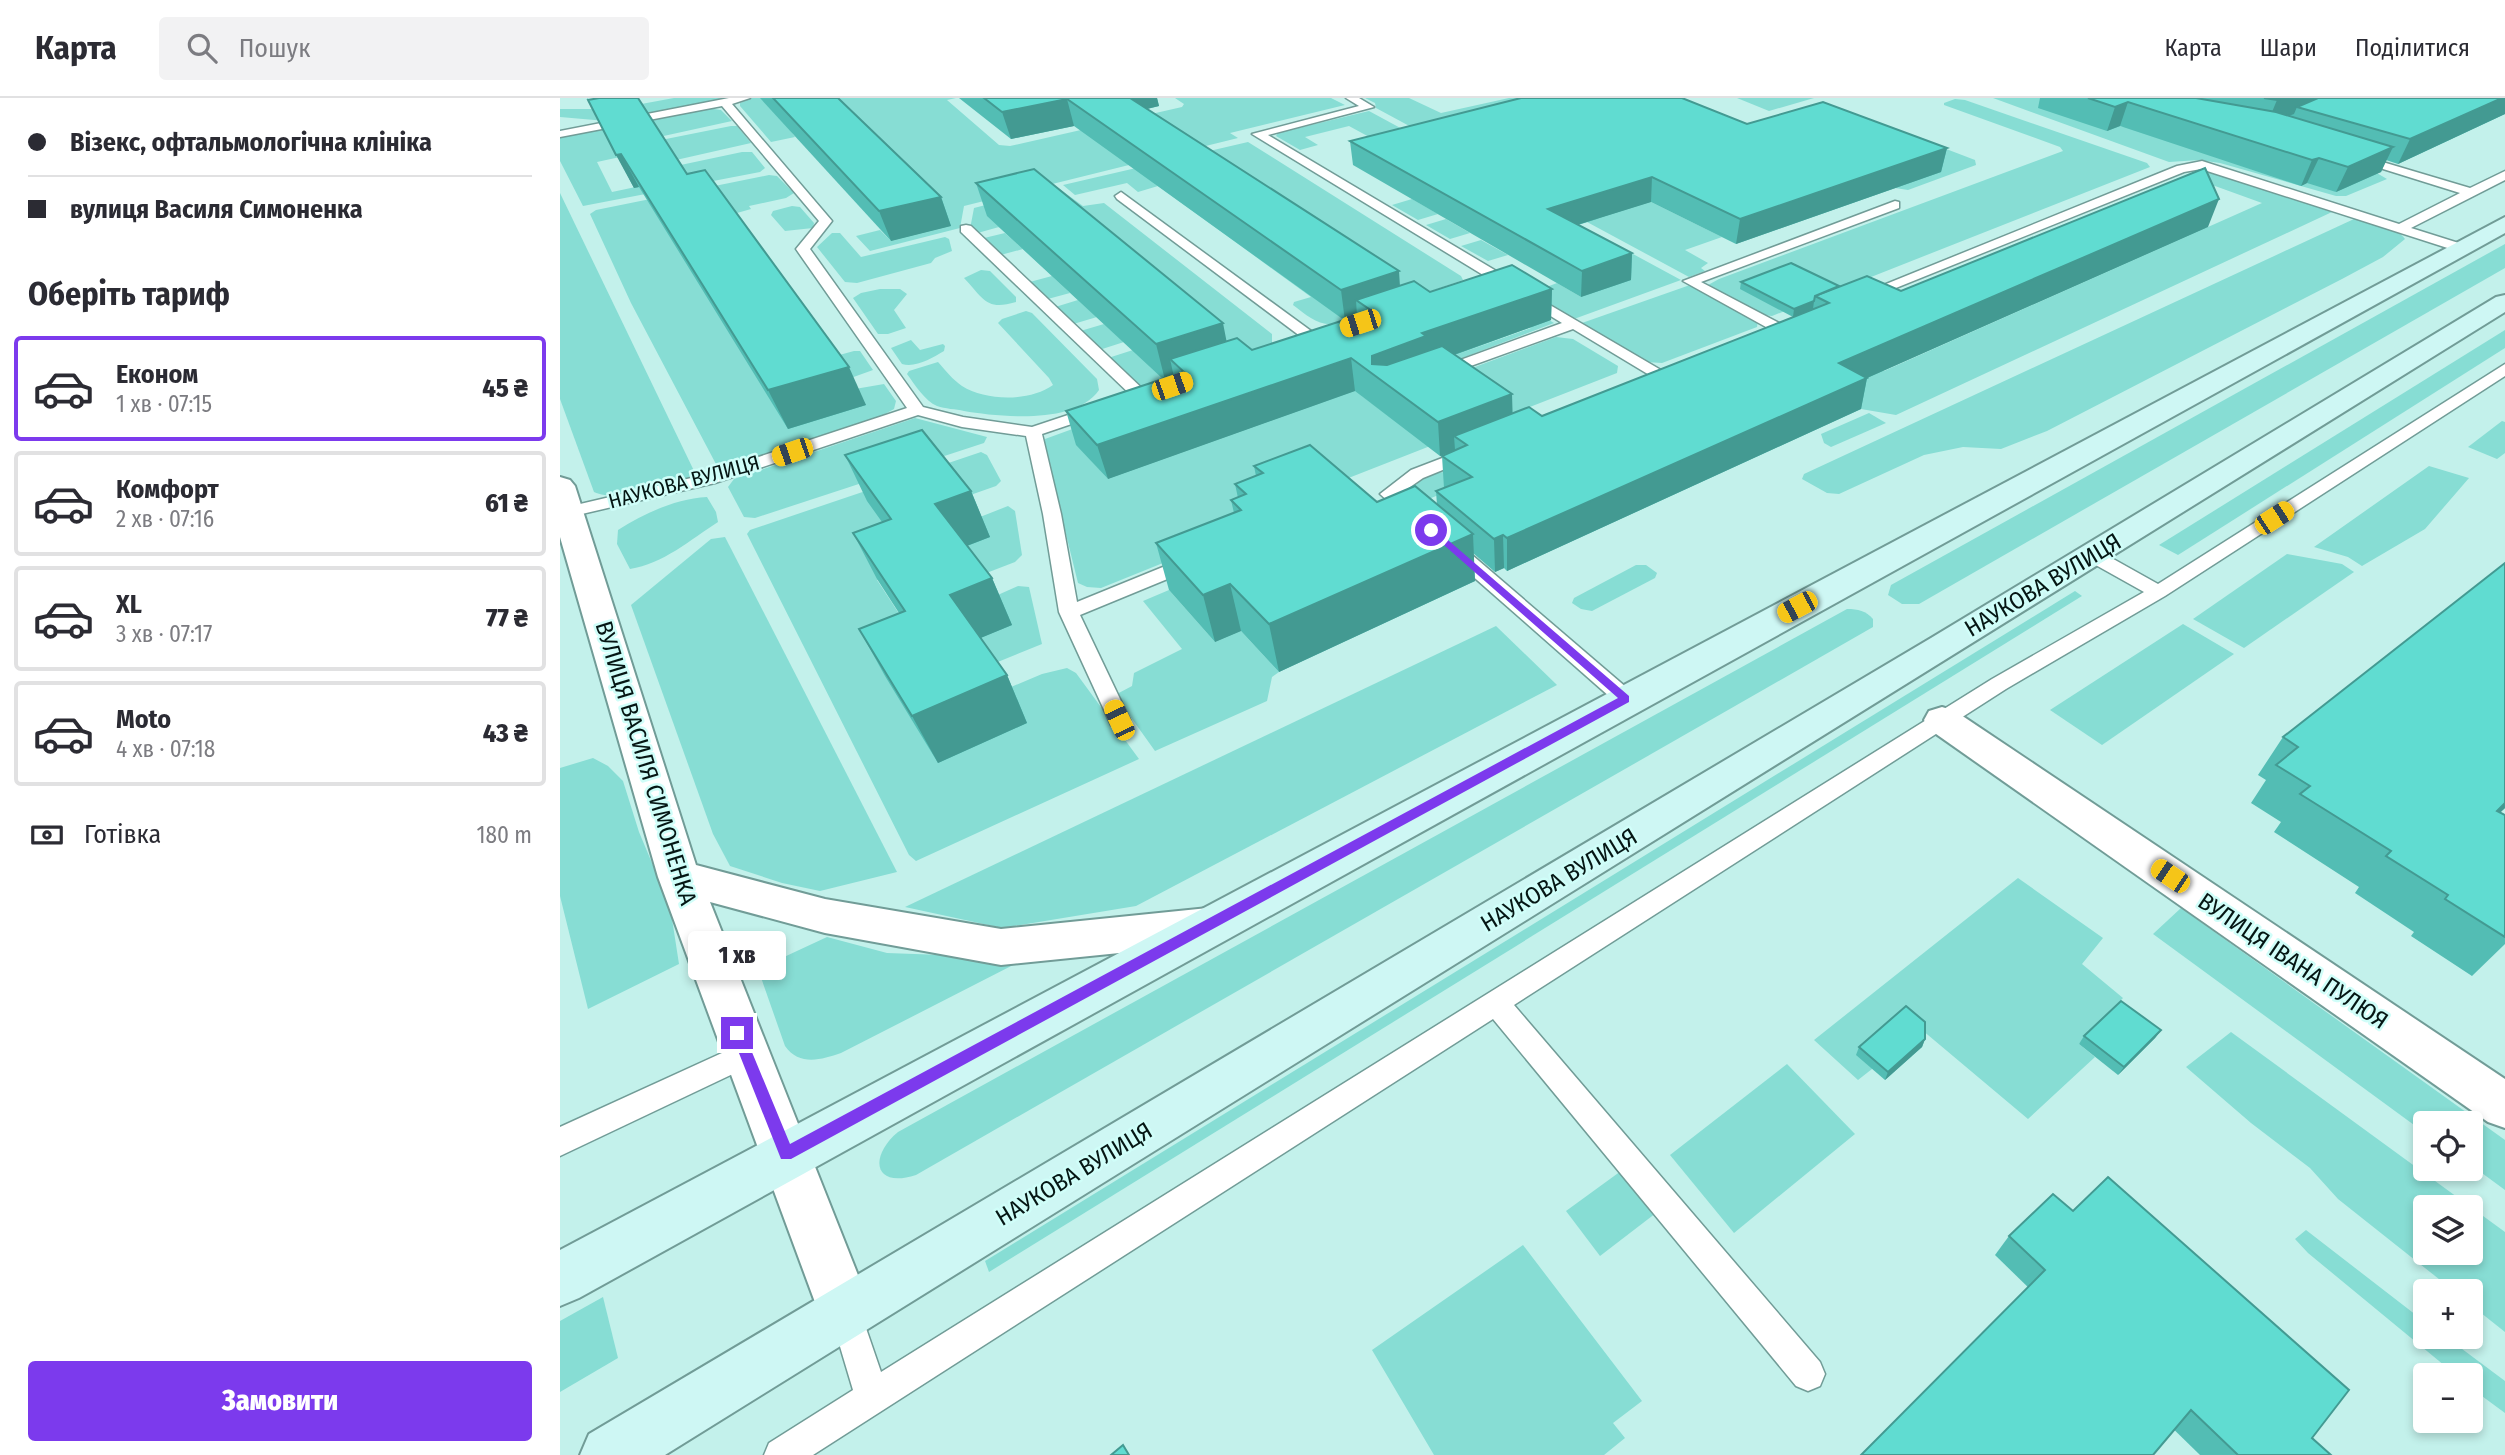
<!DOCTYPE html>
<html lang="uk">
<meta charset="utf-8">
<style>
:root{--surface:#fff;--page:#f2f2f3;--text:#2b2b33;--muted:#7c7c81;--line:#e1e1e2;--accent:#7c3aed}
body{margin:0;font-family:"Fira Sans Condensed",sans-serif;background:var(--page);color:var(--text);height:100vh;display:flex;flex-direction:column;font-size:26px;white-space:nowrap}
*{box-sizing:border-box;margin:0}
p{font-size:23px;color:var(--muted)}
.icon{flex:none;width:38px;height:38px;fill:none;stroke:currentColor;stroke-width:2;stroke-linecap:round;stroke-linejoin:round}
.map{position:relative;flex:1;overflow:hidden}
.details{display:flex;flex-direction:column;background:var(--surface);width:560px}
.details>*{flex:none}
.top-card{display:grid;align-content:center;height:154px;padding:0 28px;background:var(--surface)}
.controls{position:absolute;left:1853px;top:1013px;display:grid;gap:14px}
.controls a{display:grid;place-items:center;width:70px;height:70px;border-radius:7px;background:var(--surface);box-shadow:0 4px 10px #0003;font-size:35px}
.end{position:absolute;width:32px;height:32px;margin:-16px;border:9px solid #7c3aed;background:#fff;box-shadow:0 0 0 4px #fff}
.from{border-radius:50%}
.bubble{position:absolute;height:49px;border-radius:7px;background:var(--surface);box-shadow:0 4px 10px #0003;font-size:23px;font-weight:800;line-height:49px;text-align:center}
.car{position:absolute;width:21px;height:42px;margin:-21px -10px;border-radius:9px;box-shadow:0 0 5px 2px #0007;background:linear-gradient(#f5c518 24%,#345 0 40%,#f5c518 0 76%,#345 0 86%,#f5c518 0)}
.top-card b{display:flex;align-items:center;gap:24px;height:66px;font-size:26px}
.top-card b+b{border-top:2px solid var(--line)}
.top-card i{width:18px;height:18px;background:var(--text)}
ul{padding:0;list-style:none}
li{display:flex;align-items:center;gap:21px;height:105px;margin:0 14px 10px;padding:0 14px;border:4px solid var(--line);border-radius:7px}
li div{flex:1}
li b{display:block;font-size:26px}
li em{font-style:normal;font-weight:800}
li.active{border-color:var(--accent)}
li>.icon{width:63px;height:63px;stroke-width:1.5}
h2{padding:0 28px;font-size:32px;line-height:84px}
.pay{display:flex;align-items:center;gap:18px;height:77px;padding:0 28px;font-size:26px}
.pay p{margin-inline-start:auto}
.primary-button{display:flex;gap:14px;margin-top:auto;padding:14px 28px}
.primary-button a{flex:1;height:80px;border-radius:7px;background:var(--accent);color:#fff;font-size:28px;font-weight:800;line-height:80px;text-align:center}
header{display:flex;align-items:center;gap:42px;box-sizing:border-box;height:98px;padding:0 35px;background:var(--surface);border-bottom:2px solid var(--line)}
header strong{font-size:33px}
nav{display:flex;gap:38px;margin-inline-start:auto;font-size:24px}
.search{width:490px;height:63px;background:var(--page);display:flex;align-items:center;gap:18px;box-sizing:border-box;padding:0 24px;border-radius:7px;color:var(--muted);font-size:26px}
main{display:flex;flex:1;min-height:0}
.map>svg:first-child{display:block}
</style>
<header>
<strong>Карта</strong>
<div class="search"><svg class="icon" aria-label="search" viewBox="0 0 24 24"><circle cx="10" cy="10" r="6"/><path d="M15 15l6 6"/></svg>Пошук</div>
<nav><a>Карта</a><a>Шари</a><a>Поділитися</a></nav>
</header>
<main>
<section class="details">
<div class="top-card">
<b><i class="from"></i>Візекс, офтальмологічна клініка</b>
<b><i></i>вулиця Василя Симоненка</b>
</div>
<h2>Оберіть тариф</h2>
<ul>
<li class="active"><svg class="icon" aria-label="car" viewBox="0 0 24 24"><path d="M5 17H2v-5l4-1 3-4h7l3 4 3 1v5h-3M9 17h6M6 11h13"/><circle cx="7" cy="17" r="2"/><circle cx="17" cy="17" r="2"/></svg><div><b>Економ</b><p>1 хв · 07:15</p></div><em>45 ₴</em></li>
<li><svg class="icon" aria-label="car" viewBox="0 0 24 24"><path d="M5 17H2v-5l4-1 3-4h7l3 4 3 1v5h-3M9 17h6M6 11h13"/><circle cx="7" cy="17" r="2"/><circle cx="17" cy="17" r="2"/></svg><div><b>Комфорт</b><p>2 хв · 07:16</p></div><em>61 ₴</em></li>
<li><svg class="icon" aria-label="car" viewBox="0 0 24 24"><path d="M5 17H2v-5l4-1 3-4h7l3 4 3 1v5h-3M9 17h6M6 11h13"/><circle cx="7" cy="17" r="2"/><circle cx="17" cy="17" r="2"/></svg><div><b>XL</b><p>3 хв · 07:17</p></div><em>77 ₴</em></li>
<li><svg class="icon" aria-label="car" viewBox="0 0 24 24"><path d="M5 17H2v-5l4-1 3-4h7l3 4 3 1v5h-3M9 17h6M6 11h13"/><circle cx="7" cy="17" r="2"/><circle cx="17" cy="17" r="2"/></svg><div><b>Moto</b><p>4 хв · 07:18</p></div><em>43 ₴</em></li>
</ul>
<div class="pay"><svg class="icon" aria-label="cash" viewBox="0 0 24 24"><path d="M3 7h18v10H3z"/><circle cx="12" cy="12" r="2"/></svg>Готівка<p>180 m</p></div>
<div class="primary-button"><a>Замовити</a></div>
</section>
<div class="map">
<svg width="1945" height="1357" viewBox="0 0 1945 1357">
<rect width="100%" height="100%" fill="#c3f1eb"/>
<g fill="#87ddd4" fill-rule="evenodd">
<polygon points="114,0 165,0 46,23 0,19 0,11 54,11"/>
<polygon points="192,0 216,0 213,13 278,0 396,0 387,2 439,47 450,48 622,9 624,6 615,0 771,0 785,7 670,35 678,40 404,108 400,130 310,153 296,138 320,132 331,143 391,128 228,29 235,39 211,44 180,8 180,5"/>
<polygon points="805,0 849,0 881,15 949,0 1047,0 978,90 1037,121 1091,104 1162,139 1125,152 1148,165 1141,170 1145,173 1129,179 816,10 815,5"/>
<polygon points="1177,0 1254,0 1209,13"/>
<polygon points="1433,0 1510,0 1560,28 1810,71 1827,81 1786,98 1776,98 1660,65 1639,62 1609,64"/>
<polygon points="1395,1 1405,2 1587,65 1590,69 1212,218 1203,217 1148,187 1159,181 1503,53 1500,49 1384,7 1384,5"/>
<polygon points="147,10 161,12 172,23 99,39 60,59 37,64 52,94 104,83 97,72 182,54 192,54 205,70 200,74 23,108 0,63 0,39"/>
<polygon points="809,13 1121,182 1014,221 971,195 997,185 1021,199 1070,181 789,28 745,39 758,47 740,52 716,38 718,35"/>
<polygon points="1313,23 1415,62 1416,67 1348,92 1335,90"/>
<polygon points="171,28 177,28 191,45 94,67 101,42"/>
<path d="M 688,44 L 901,178 L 903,182 L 775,226 C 757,228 747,217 733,207 L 734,204 L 751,199 L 586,79 L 598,88 L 578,94 L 567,85 L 515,97 L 503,87 Z"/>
<polygon points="1652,74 1772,114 1336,317 1301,311 1252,284 1302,262 1324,273 1702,105 1655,88 1625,100 1638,75"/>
<polygon points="209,77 217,78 234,95 226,100 189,108 191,111 170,117 306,307 295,291 324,286 336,303 334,311 316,321 173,368 157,368 71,205 30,116 36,112"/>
<polygon points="497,89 523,108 544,105 712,236 712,245 700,251 580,290 545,261 573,252 428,119 439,129 414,136 410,131 414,110"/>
<path d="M 0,95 L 136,377 C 114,392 57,405 34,394 L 0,301 Z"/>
<polygon points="852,101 878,116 858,122 832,107"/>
<polygon points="232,108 240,109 254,125 253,130 225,133 211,117 213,113"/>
<polygon points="886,121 910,135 890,141 866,127"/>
<path d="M 1794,121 C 1809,122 1837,129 1845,141 L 1823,159 L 1782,181 L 1487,333 L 1441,351 L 1403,349 L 1364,357 L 1279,396 L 1267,395 L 1242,381 L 1244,376 Z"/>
<polygon points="272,135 280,135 301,159 385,139 389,141 392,153 375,160 371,165 297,185 285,184 257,149"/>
<polygon points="445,135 463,151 437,158 420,141"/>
<polygon points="921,142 948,157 928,163 901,148"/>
<polygon points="1945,146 1945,170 1359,506 1342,506 1328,497 1331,487"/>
<path d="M 421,172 L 430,173 L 456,199 L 456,204 C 426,213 424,201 404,180 Z"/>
<polygon points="492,178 510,195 484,202 466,185"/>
<polygon points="1130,187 1198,223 1197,229 1102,265 1086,264 1022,225"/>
<polygon points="320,191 340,191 347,196 334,212 346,230 328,236 318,236 293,200 301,195"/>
<polygon points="954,201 994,225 802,298 830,319 896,276 996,239 1013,241 1058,268 1057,275 704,413 712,421 541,490 527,489 518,485 484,347 485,341 529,325 517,347 548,381 971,230"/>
<polygon points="518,202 537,219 510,227 492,210"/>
<path d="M 466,213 L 472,215 L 537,281 L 539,292 C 515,327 440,319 404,313 C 396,311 385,311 377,308 C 365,303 355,287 347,276 L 349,273 L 378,264 C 385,272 393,282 402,288 C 426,303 469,304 493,287 L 489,280 L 438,225 L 442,221 Z"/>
<polygon points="544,226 564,244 536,253 517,234"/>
<polygon points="1945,232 1945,250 1618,457 1599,447"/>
<path d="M 351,242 L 360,252 L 383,246 L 385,248 L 384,253 C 372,260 356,270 342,266 L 331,250 Z"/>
<polygon points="294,253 300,253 313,272 288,281 272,259"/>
<polygon points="1309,315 1326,325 1271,349 1264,345 1261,336"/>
<polygon points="355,320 427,339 424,345 195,420 184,419 168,389 174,381"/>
<polygon points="1942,323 1945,324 1945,355 1937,361 1908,349"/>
<polygon points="421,354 427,357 441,383 436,388 399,401 353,468 317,482 368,560 444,592 482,576 507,570 516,575 579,661 356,763 349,757 187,436 190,432"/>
<polygon points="1869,368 1909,380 1865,431 1802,468 1788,459 1754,449"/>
<path d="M 884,374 L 888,393 L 864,403 L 854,390 C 860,379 872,375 884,374 Z"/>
<path d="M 147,399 L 156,414 L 158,424 C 130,442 103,466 70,471 L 57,446 L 58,432 C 85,415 115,401 147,399 Z"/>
<polygon points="448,408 455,413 462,457 455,464 416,479 396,452 415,421"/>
<polygon points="165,439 337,774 260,793 222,785 170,768 153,736 71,507 151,441"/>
<polygon points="1727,456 1782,466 1794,474 1684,550 1633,521"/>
<polygon points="1076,467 1086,467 1097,475 1095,480 1032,513 1021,511 1012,505 1014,500"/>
<polygon points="458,488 469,489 482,546 428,568 411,544 431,500"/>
<polygon points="609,492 655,544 681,533 719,574 712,579 707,603 595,653 555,597 572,588 574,575 622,551 583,503"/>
<polygon points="1515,493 1522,498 429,1174 425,1163"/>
<path d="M 1287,511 C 1298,511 1306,513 1313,521 L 1313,529 L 356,1077 C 313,1091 309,1058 338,1034 Z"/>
<polygon points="1623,526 1674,556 1542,647 1490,612"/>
<polygon points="936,528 997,587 576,808 442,830 345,809"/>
<polygon points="33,660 48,668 63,683 79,734 110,808 119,866 28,911 0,798 0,670"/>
<polygon points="1458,780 1543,840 1522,866 1563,900 1519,946 1535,959 1468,1021 1343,916 1312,971 1298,982 1254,942"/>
<polygon points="1621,810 1945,1042 1945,1092 1911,1067 1911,1026 1866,1026 1865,1035 1593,836"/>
<path d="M 267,839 L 327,855 L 467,860 L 281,955 C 261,962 239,968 225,948 L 198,871 Z"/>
<path d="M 1671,934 L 1945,1134 L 1945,1234 L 1911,1207 L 1911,1194 L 1894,1193 L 1778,1101 L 1750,1070 L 1691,1025 L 1626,969 ZM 1866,1110 L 1911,1110 L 1911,1155 L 1866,1155 Z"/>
<polygon points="1227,966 1295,1036 1174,1135 1110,1057"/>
<polygon points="1061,1073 1096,1115 1040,1158 1006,1113"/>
<polygon points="1746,1132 1865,1224 1866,1239 1886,1239 1945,1283 1945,1315 1911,1290 1911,1278 1896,1277 1748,1155 1735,1141"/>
<polygon points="963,1147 1082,1303 1053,1325 1065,1340 1044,1357 874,1357 812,1252"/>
<polygon points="43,1199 58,1260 0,1294 0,1223"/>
</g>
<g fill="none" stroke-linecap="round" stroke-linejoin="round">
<defs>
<g id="service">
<polygon points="169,0 190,0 172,6 272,123 250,151 363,309 403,319 472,329 538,307 546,312 544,315 482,336 501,416 517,504 625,460 639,460 641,464 639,468 520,517 570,622 567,627 559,630 551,627 499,514 483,416 466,338 402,329 358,317 155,385 9,419 0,414 3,410 144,377 347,310 236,151 259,123 162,8 0,39 0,33"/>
<polygon points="786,0 799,0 814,9 708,37 943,177 943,183 933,183 692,36 799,8"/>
<polygon points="1791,57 1799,57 1910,90 1945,73 1945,82 1851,130 1905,147 1905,153 1900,154 1641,71 1624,74 1306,202 1301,203 1294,199 1617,68 1642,63 1839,126 1900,95 1791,61"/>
<polygon points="561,94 758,238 760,241 758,244 748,244 557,101 555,98"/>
<polygon points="1335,103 1339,104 1339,110 1141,184 1225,228 1227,231 1225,234 1215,234 1123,183"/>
<polygon points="406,127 411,128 587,295 589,298 587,301 575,301 401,134 401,128"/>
<polygon points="966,193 1106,275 1109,278 1101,283 1096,281 1013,231 883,278 873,278 870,275 873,272 1002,225 961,200 961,194"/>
<polygon points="1945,266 1945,278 1605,498 1446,591 954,907 1260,1264 1265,1276 1260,1288 1248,1293 1236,1288 933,921 253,1357 204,1357 209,1345 293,1292 270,1215 275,1204 286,1199 297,1204 321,1274 1432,581 1584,494 1525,461 1523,457 1525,453 1539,453 1598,486"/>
<polygon points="911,349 919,354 917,358 863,380 840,396 864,418 861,422 849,422 820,396 851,372"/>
<polygon points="891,443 898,445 1074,596 1077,601 1074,606 1066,608 1058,606 884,453 882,449 884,445"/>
<polygon points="186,944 196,947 200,956 196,965 0,1058 0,1029"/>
</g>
<polygon id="minor" points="1382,609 1395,613 1945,981 1945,1030 1928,1024 1369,631 1364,622 1369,613"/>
<polygon id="tertiary" points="0,379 10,382 15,388 136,767 265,801 441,831 648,810 663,816 670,828 663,840 648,846 441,867 265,835 150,804 313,1215 305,1234 286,1242 267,1234 259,1215 98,779 0,439"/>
<g id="secondary">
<polygon points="1945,119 1945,135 19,1200 0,1208 0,1152"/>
<polygon points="1945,197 1945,214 105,1357 20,1357 29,1336 1371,540 1936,199"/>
</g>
</defs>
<use href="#service" stroke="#719c97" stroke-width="3"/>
<use href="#minor" stroke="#719c97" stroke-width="4"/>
<use href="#tertiary" stroke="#719c97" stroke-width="4"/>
<use href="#secondary" stroke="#719c97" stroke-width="4"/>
<use href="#service" fill="#fff" fill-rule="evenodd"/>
<use href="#minor" fill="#fff" fill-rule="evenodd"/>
<use href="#tertiary" fill="#fff" fill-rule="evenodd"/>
<use href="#secondary" fill="#cef7f4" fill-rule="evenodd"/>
</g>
<g fill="#53bdb4">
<polygon points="27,0 127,76 306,307 228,331 79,89 74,90"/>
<polygon points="200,0 278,0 381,99 391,128 331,143"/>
<polygon points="399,0 597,0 599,8 587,11 840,188 870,194 992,191 991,222 895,257 952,315 982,318 1233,219 1180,191 1181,184 1279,188 1341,193 1648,129 1307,280 1301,311 947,473 944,470 935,474 913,455 915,483 719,574 681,533 655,544 609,492 596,445 674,415 671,402 678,400 675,386 696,378 694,368 817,404 877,407 876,393 884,390 882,358 895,352 880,358 795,293 548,381 516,347 506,313 603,281 427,118 416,85 667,243 692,252 784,222 514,28 451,41"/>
<polygon points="1480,0 1945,0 1945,16 1838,66 1826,62 1821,74 1776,94 1747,85 1741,88 1560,28 1547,33 1478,10"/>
<polygon points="1187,26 1387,50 1381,74 1176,146 1091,104 1018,127 1072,155 1071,182 1021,199 793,67 790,43"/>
<polygon points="285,357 411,393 430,439 407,448 432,480 452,527 420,540 447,577 467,625 378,665 325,578 299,531 339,515 317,481 293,435 322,424 307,403"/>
<polygon points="1945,465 1945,710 1940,714 1945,717 1945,846 1912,878 1851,838 1854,834 1795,795 1799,789 1714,734 1721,724 1691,705 1706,682 1698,677 1723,639"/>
<polygon points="1601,932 1595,940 1558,977 1519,946 1524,938"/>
<polygon points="1365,941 1362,949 1325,982 1296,957 1299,949"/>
<polygon points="1449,1138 1752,1340 1771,1357 1640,1357 1435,1157"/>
</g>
<g fill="#439a92">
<polygon points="558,0 597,0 599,8 562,17"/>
<polygon points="1723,0 1776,0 1737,9 1734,16 1707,26 1717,2"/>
<polygon points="1942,0 1945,0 1945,16 1838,66 1850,41"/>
<polygon points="507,1 514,28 451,41 442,14"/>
<polygon points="1568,4 1560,28 1547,33 1555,9"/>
<polygon points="1833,49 1821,74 1776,94 1788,69"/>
<polygon points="1387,50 1381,74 1176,146 1180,121"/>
<polygon points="61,56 79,89 74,90 56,57"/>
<polygon points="1759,60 1747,85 1741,88 1752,62"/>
<polygon points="1092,79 1091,104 988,136 988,111"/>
<polygon points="381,99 391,128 331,143 319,113"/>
<polygon points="1659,101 1648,129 1307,280 1301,311 947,473 947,440 1279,265"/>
<polygon points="1072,155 1071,182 1021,199 1022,173"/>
<polygon points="839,173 841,205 796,202 797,219 785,223 781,192"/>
<polygon points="992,191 991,222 868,266 813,276 812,258 862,235"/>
<polygon points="1254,203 1253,211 1233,219 1234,211"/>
<polygon points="663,225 670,261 610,261 614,279 605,282 596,246"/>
<polygon points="791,260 795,293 548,381 537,347"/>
<polygon points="289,269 306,307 228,331 208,292"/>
<polygon points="952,296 953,329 894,338 895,352 880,358 878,324"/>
<polygon points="411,393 430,439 396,452 375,406"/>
<polygon points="913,436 915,483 719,574 709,526"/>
<polygon points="943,437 944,470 935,474 934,441"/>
<polygon points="432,480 452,527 411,544 390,497"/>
<polygon points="670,486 681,533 655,544 643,497"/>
<polygon points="447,577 467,625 378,665 352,618"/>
<polygon points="1945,705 1945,710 1904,750 1937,713"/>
<polygon points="1601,932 1595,940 1558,977 1564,969"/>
<polygon points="1365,941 1362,949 1325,982 1328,974"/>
</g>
<g fill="#60dcd1" stroke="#439a92" stroke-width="2">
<polygon points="39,0 78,0 127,76 145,72 289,269 208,292 61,56 56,57 28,2"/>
<polygon points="213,0 278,0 381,99 319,113"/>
<polygon points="424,0 570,0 839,173 781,192 507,1 442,14"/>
<polygon points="961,0 1122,0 1187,26 1263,4 1387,50 1180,121 1092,79 988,111 1072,155 1022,173 790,43"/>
<polygon points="1528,0 1636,0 1716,14 1833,49 1788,69 1759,60 1752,62 1568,4 1555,9"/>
<polygon points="1704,0 1723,0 1717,2"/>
<polygon points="1758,0 1942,0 1850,41 1737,9"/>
<polygon points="1645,70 1659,101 1279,265 1307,280 947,440 943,437 934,441 876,393 912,379 882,358 907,347 894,338 969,309 982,318 1269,205 1255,198 1307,178 1341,193"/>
<polygon points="474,71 663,225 596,246 416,85"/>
<polygon points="1231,165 1279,188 1255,198 1254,203 1234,211 1181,184"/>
<polygon points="952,167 992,191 862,235 866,238 812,258 812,266 827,267 882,248 952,296 878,324 791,260 537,347 506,313 624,274 610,261 677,240 692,252 812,213 796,202 854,183 870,194"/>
<polygon points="362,332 411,393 375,406 432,480 390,497 447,577 352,618 299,531 345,513 293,435 331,421 285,357"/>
<polygon points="750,347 817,404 855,388 913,436 709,526 670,486 643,497 596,445 681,412 671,402 686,396 675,386 703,375 694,368"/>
<polygon points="1945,465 1945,705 1937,713 1945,717 1945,839 1885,801 1888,797 1826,758 1831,753 1740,696 1750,688 1716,667 1738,649 1723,639"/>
<polygon points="1561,903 1601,932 1564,969 1524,938"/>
<polygon points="1346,908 1365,924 1365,941 1328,974 1299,949"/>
<polygon points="1548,1079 1789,1292 1752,1340 1771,1357 1678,1357 1631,1312 1593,1357 1301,1357 1485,1172 1449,1138 1493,1096 1513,1113"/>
<polygon points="563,1347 569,1357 551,1357"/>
</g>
<polygon fill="#7c3aed" points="868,430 874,430 1069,598 1069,604 231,1061 221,1061 171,935 173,930 182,930 230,1046 1058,600 868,433"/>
<g text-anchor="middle" stroke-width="5" stroke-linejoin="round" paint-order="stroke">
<g font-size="21" fill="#051614" stroke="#d0fef9">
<text transform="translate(124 384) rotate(-15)" y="7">НАУКОВА ВУЛИЦЯ</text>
</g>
<g font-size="24" fill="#051614" stroke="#d0fef9">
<text transform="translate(1483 487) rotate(-31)" y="8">НАУКОВА ВУЛИЦЯ</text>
<text transform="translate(86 665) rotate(73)" y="8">ВУЛИЦЯ ВАСИЛЯ СИМОНЕНКА</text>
<text transform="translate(999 782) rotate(-31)" y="8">НАУКОВА ВУЛИЦЯ</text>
<text transform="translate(1733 863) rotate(34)" y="8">ВУЛИЦЯ ІВАНА ПУЛЮЯ</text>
<text transform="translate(514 1076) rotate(-31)" y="8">НАУКОВА ВУЛИЦЯ</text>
</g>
</g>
</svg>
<div class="controls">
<a><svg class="icon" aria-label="locate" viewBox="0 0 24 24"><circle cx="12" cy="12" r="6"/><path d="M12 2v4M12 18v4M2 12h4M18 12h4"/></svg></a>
<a><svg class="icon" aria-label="layers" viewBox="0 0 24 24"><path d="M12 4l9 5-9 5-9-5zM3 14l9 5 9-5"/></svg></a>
<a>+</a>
<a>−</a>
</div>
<i class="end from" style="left:871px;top:432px"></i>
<i class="end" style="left:177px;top:935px"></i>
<div class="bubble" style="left:128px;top:833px;width:98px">1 хв</div>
<i class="car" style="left:800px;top:225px;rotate:252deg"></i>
<i class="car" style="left:612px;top:288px;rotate:71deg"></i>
<i class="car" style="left:232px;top:354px;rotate:251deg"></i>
<i class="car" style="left:1714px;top:420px;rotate:57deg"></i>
<i class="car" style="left:1237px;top:509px;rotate:242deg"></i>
<i class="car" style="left:559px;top:622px;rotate:335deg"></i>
<i class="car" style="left:1610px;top:778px;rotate:304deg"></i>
</div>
</main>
